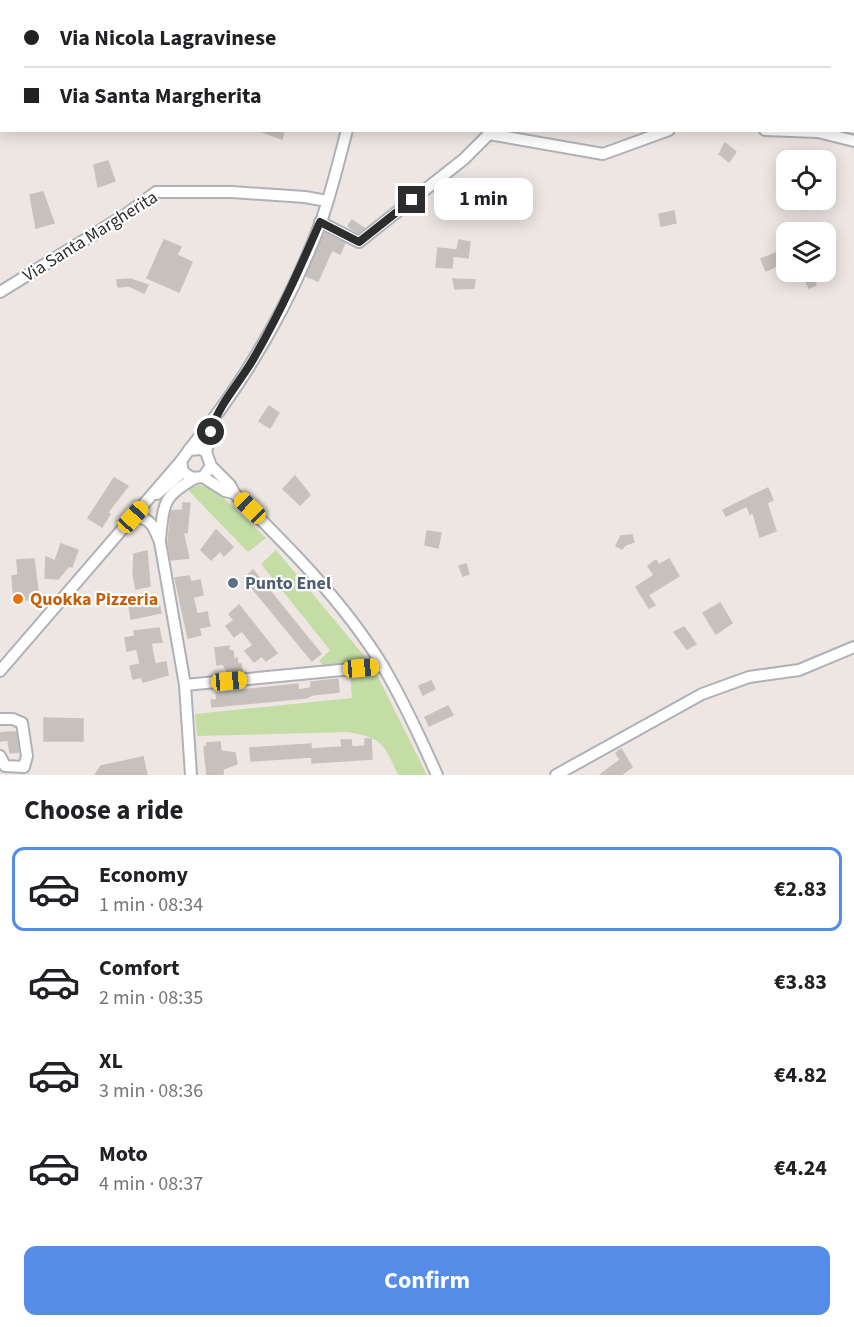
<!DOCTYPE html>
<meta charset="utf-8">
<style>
:root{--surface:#fff;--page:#f6f6f6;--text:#202124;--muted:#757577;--line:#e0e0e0;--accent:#548ce7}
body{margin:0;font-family:"Source Sans 3",sans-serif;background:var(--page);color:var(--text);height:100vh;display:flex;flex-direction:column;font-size:22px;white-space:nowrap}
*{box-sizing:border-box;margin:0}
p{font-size:20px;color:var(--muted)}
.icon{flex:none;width:33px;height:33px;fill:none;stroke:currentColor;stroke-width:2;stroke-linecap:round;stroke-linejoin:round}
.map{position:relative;height:775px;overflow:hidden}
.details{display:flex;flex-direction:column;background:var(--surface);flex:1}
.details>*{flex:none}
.banner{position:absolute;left:0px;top:0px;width:855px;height:132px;box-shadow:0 3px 15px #0003;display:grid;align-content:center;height:132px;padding:0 24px;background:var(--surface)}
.buttons{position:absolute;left:776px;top:150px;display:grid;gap:12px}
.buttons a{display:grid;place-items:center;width:60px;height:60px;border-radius:12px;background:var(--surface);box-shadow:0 3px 15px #0003;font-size:30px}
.end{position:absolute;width:27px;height:27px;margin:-14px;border:8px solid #2d2d2d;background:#fff;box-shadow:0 0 0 3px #fff}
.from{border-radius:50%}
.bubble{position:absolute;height:42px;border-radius:12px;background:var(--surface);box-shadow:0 3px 15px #0003;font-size:20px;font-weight:700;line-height:42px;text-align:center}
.car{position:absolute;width:18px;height:36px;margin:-18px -9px;border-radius:8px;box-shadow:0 0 4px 2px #0007;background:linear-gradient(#f5c518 24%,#345 0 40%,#f5c518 0 76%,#345 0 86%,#f5c518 0)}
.banner b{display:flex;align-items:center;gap:21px;height:57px;font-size:22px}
.banner b+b{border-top:2px solid var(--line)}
.banner i{width:15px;height:15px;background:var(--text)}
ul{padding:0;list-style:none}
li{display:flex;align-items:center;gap:18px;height:84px;margin:0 12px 9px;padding:0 12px;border:3px solid transparent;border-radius:12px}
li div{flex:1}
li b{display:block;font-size:22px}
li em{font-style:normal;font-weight:700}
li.selected{border-color:var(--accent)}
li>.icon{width:54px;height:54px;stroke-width:1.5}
h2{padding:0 24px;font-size:27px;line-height:72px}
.button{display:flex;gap:12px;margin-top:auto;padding:12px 24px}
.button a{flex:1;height:69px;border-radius:12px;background:var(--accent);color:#fff;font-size:24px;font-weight:700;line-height:69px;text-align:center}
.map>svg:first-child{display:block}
</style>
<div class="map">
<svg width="854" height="775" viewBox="0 0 854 775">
<rect width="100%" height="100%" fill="#ede6e2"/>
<g fill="#c3dda5">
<polygon points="199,485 214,489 266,538 248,552 187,489"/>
<polygon points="276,550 366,658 366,663 325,667 319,661 330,650 261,564"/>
<path d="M 375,671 L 427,775 L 398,775 C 384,744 383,738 348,732 L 197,736 L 195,714 L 352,698 L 350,673 Z"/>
</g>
<g fill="#c6c1bd" stroke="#c9c1bb" stroke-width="1.5">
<polygon points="257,130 284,130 282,139"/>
<polygon points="725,143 736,152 729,162 719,154"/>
<polygon points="108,161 115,181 98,187 94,165"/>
<polygon points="43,192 54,223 36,228 30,195"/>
<polygon points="674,211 676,223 661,226 659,214"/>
<polygon points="352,220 364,228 358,233 348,226"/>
<polygon points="325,233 345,243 340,254 332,250 318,281 306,276"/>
<polygon points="164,240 181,247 177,255 192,262 179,292 147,278"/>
<polygon points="459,240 470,242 468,258 453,256 452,268 436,267 438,248 457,250"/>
<polygon points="776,253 781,264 766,271 761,259"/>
<polygon points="807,272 834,272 814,280 816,285 809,288 805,280 810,278"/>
<polygon points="130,279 148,285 144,293 129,286 118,287 117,280"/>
<polygon points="453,279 475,280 474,288 455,289"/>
<polygon points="269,406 279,413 270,428 259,421"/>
<polygon points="295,476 310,495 300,505 283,489"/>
<polygon points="114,478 128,486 108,512 110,514 102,527 88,518"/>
<polygon points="768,488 773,500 767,503 776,531 760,537 753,513 750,514 747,506 726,516 723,510"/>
<polygon points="183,503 190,503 187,533 183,532 189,558 171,560 168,543 171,511 183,510"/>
<polygon points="216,530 233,547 224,556 220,551 211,560 201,550"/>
<polygon points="427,531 441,533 438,548 425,545"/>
<polygon points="632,535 634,542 625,545 622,549 616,546 621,536"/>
<polygon points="61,544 78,550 72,567 69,566 58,579 45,578 46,557 55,561"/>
<polygon points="147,551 150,586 136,589 133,574 134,554"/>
<polygon points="34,559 38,591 35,599 14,601 12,576 18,575 17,560"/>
<polygon points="669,559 679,576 648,595 655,605 649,608 636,587 654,575 648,566 656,560 659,565"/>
<polygon points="466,564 469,574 463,576 459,566"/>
<polygon points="253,570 321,654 312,661 244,578"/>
<polygon points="189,576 191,582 200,580 203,595 193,597 197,614 207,612 210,626 199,628 201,635 188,638 175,578"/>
<polygon points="158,599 161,613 131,619 129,605"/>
<polygon points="720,603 732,623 716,634 703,613"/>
<polygon points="239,605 277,653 266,661 262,656 254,662 245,651 253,645 242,631 234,637 226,626 234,620 229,614"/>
<polygon points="684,627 696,644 687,649 674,632"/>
<polygon points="159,628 162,642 151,643 155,664 166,662 168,675 143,682 142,677 133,679 130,666 140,664 137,649 127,651 125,638 135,636 134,631"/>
<polygon points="229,646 229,651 233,651 234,660 237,658 238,664 241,664 242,672 228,673 223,664 217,665 215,648"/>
<polygon points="338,679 339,692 312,695 306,698 212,707 211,700 217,700 216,693 298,684 298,690 311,688 311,682"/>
<polygon points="431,681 435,689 423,695 419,686"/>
<polygon points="448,706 453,715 429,726 425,717"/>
<polygon points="44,718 83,719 83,741 44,741"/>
<polygon points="9,732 16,732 19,752 10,753 8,740 0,741 0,733"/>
<polygon points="365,739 371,739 372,759 312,763 312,757 251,761 250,748 311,744 311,749 342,747 341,740 351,740 352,747 365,746"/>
<polygon points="220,742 221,751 235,753 237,764 223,769 223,775 207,775 204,747 207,746 207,743"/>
<polygon points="621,749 632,767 621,775 600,775 620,760 616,753"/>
<polygon points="143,757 147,775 95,775 101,766"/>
</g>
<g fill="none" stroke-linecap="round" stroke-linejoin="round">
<defs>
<g id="minor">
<polyline points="391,2 391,0"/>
<polyline points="602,2 603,0"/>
<polyline points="765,130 818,132 854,141"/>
<polyline points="320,222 359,242 464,159 489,134 603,154 669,130"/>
<polyline points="0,292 125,215 156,192 232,192 305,197 327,201"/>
<path d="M 189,450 C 245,382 291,302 322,219 C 332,190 339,160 347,130"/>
<polyline points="206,452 213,423"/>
<path d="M 211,466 L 203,477 L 192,478 L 183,472 L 181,461 L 189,450 L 201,449 L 206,452 L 211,466 L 230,485 L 234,493 C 288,546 345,603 384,668 C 404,702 421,739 437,775"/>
<polyline points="203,477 225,491 234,493"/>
<polyline points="157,494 183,472"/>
<path d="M 133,517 C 151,517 154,527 160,542 L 185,685 L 191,775"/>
<path d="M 160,539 C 164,503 162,497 195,478"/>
<polyline points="0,671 181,461"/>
<polyline points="185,685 383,666"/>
<polyline points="0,719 13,719 22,723 27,756 24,767 5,766 0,756"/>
<polyline points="556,775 702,694 749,677 799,670 854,647"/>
</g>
</defs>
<use href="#minor" stroke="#aeb2b8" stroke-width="14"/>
<use href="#minor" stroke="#fff" stroke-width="10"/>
</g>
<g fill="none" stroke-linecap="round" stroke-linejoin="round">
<path stroke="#2d2d2d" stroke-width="8" d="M 211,432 C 218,404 241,382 255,356 C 280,313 300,268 320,222 L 359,242 L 412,200"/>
</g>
<circle fill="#5c6f8a" stroke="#fff" stroke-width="2" cx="233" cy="583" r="6"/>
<circle fill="#e8710a" stroke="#fff" stroke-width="2" cx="18" cy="599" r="6"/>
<g text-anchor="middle" stroke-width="4.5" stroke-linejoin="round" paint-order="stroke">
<g font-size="18" fill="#2d2d2d" stroke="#fff">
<text transform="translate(90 236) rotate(-32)" y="6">Via Santa Margherita</text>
</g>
<g font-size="18" font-weight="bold" fill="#4e5e75" stroke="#fff" text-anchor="start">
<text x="245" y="589">Punto Enel</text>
</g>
<g font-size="18" font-weight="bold" fill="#c56008" stroke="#fff" text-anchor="start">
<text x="30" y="605">Quokka Pizzeria</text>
</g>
</g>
</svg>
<div class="buttons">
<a><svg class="icon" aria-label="locate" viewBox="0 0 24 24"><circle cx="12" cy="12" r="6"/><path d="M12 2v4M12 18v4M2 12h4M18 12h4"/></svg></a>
<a><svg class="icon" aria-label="layers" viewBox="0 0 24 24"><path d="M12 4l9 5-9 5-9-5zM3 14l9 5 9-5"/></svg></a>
</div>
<i class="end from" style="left:211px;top:432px"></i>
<i class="end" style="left:412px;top:200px"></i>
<div class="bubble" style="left:434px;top:178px;width:99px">1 min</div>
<i class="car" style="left:250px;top:508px;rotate:314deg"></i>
<i class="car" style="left:133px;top:517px;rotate:42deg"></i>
<i class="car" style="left:361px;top:668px;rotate:85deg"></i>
<i class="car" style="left:229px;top:681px;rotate:85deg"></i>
<div class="banner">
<b><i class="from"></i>Via Nicola Lagravinese</b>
<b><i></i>Via Santa Margherita</b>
</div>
</div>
<section class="details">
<h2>Choose a ride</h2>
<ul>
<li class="selected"><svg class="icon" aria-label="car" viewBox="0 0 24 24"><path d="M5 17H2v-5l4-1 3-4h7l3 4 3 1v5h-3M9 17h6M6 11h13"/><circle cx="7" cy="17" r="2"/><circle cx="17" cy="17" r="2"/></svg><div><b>Economy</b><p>1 min · 08:34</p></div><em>€2.83</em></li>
<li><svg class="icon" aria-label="car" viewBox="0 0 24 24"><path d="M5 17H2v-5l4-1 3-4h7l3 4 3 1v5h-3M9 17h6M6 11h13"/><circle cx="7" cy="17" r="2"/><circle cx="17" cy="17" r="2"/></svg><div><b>Comfort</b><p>2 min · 08:35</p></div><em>€3.83</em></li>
<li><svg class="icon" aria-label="car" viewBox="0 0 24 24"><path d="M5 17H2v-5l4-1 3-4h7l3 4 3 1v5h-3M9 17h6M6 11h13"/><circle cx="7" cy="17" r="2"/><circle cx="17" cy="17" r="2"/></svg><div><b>XL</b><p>3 min · 08:36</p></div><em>€4.82</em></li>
<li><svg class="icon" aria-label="car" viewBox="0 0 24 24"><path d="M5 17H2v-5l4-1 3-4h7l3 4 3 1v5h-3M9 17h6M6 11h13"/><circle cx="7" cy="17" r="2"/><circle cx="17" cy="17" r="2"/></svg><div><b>Moto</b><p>4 min · 08:37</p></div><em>€4.24</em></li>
</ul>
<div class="button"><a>Confirm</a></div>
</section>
